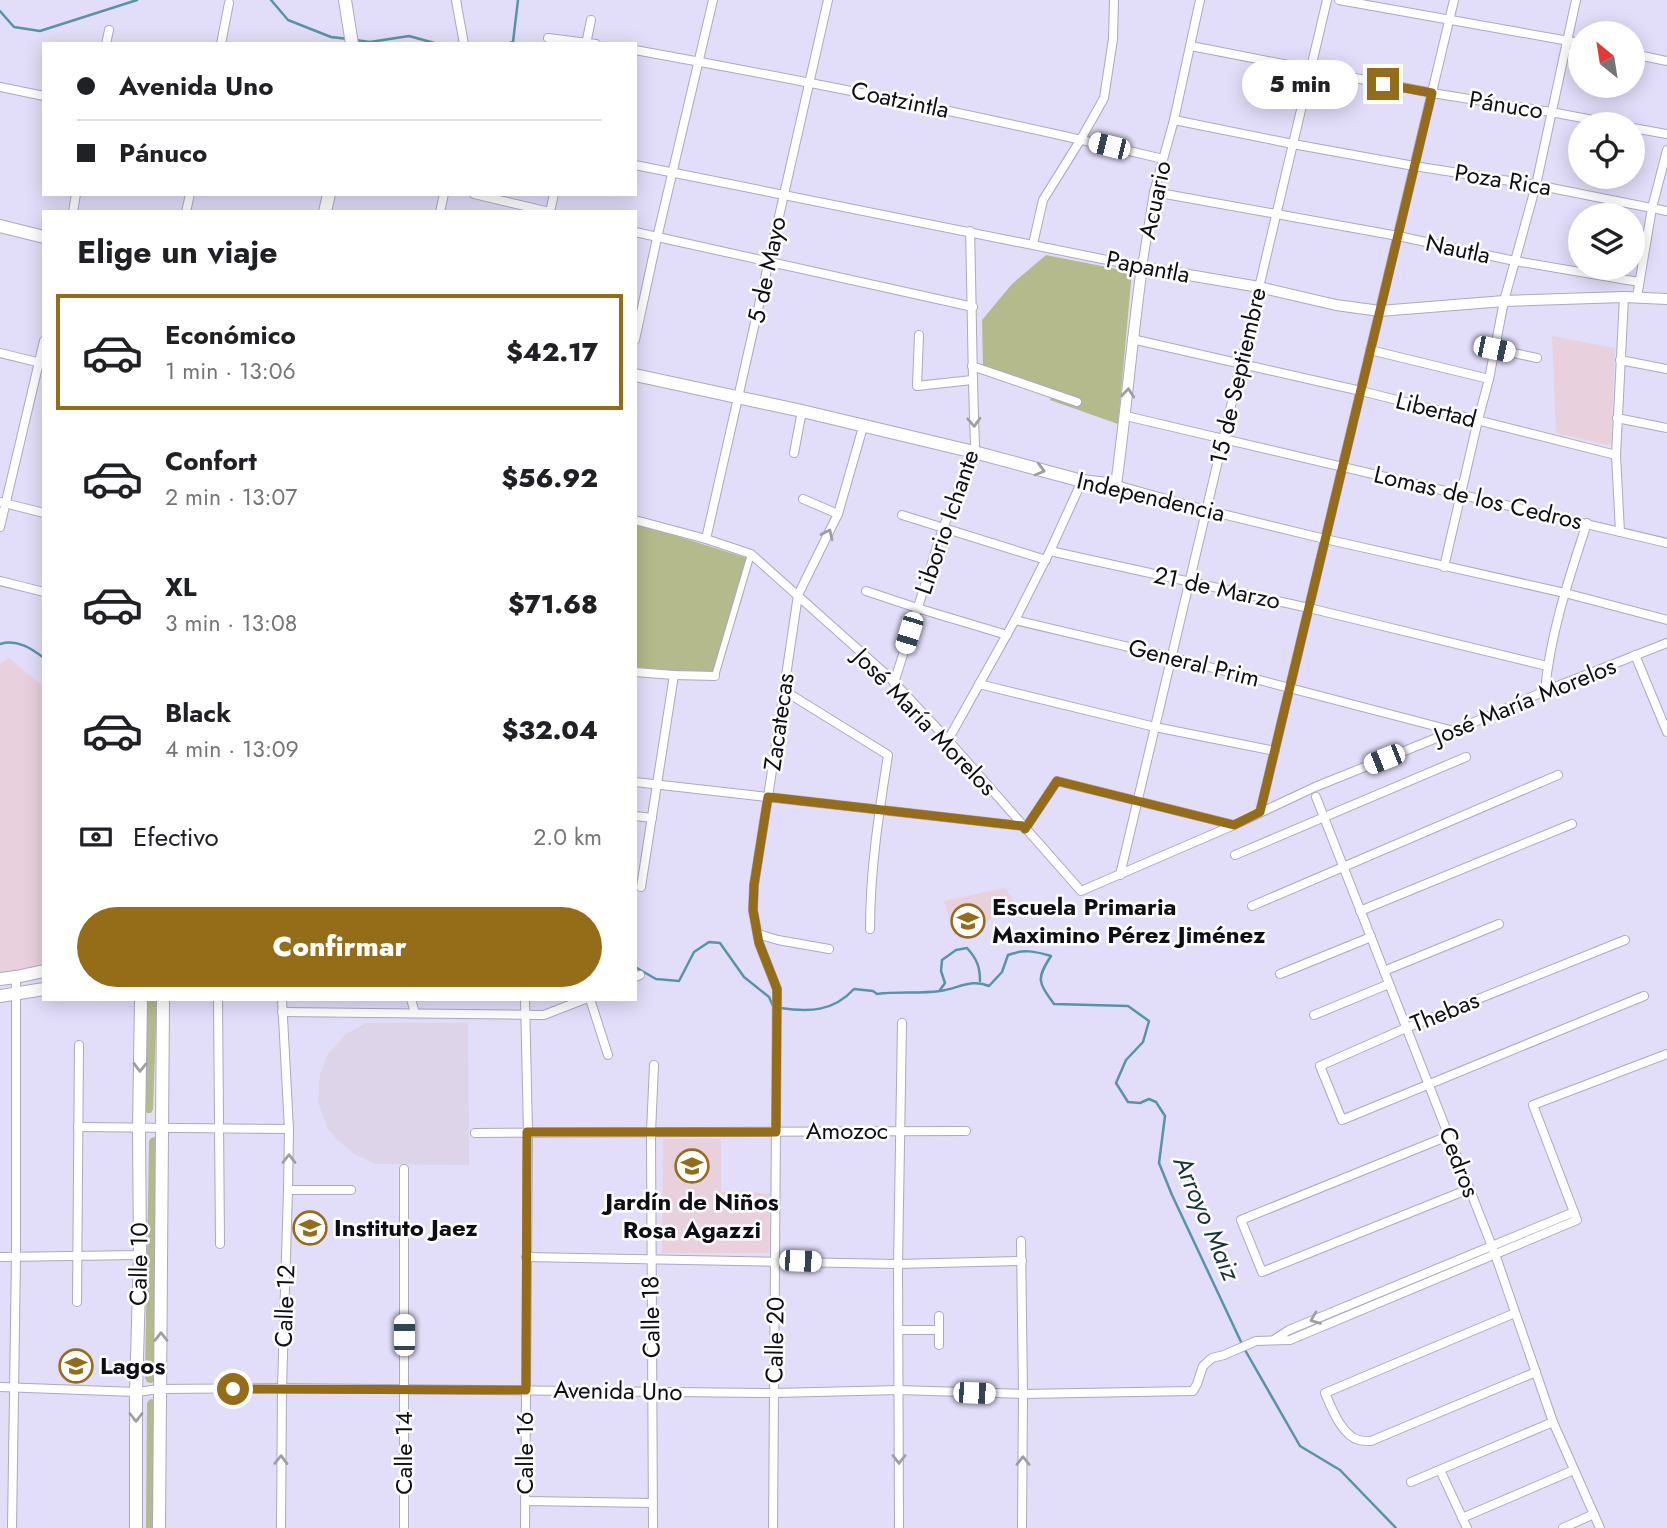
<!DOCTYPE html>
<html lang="es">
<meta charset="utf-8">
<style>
:root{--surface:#fff;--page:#f2f2f2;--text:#202124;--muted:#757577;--line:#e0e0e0;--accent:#956c17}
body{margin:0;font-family:Jost,sans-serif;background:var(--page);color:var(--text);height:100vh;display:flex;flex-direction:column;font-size:26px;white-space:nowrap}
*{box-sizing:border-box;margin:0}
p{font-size:23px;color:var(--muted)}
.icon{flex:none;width:38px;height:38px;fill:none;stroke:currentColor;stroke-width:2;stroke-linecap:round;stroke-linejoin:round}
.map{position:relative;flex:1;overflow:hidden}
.side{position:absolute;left:42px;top:210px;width:595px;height:791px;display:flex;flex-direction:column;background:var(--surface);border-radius:0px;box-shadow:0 4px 18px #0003}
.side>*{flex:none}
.banner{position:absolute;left:42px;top:42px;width:595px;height:154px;border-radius:0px;box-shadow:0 4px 18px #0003;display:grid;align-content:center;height:154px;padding:0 35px;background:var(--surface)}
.needle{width:46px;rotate:330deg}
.tools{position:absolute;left:1568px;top:21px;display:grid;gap:14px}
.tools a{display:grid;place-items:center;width:77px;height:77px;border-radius:50%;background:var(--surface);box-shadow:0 4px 18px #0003;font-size:35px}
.end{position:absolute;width:32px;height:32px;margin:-16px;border:9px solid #956c17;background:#fff;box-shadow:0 0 0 4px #fff}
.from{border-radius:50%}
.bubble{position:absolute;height:49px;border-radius:24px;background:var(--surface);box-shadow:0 4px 18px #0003;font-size:23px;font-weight:800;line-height:49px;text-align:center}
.car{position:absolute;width:21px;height:42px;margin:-21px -10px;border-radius:9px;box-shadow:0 0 5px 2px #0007;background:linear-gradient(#fff 24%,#345 0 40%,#fff 0 76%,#345 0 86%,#fff 0)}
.banner b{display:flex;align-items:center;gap:24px;height:66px;font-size:26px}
.banner b+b{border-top:2px solid var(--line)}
.banner i{width:18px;height:18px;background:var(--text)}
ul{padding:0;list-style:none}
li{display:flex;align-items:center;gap:21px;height:116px;margin:0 14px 10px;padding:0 21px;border:4px solid transparent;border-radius:0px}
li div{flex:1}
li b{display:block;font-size:26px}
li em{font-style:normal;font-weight:800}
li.current{border-color:var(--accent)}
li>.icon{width:63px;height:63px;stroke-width:1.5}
h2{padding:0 35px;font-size:32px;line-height:84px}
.pay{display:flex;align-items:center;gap:18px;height:77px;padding:0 35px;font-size:26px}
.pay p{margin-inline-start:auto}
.primary-button{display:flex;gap:14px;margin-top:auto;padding:14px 35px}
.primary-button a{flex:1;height:80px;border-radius:42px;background:var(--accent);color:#fff;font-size:28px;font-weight:800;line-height:80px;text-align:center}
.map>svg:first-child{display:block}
</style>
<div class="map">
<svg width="1667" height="1528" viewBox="0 0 1667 1528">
<rect width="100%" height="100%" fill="#e2defa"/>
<polygon fill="#ddd4e9" points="366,1023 468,1023 469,1165 376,1164 356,1155 337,1140 328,1129 318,1102 320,1074 328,1054 346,1034"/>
<g fill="#e8d1dc">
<polygon points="1552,336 1615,348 1611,444 1608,445 1556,433"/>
<polygon points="9,658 44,687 44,966 0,974 0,664"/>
<polygon points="1005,888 1018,906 955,936 944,901"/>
<polygon points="663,1139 721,1139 721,1192 770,1193 769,1253 662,1253"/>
</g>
<g fill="#b5ba8c">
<polygon points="1046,255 1132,272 1118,424 1050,400 1053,393 983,370 982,320 1012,284"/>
<polygon points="635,523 747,558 714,674 635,667"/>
<polygon points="147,999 157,999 153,1109 151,1113 147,1113 145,1110"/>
<polygon points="154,1137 157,1139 154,1382 151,1383 147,1382 145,1378 149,1141 151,1138"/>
<polygon points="152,1399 155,1401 155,1528 146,1528 147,1403 149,1400"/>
</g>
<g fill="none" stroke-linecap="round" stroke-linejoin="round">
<g stroke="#5794a6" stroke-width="2.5">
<polyline points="271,0 288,20 331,37 348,39"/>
<polyline points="0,11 14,27 40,31 137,0"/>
<polyline points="355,40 370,42 409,36 438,44"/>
<polyline points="507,44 513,42 518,0"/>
<path d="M 0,644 C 17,639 31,648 44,658"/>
<polyline points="635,967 656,979 679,981 694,952 709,942 720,943 744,977 769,997 773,1006"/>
<path d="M 940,990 L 945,983 L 941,971 L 942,960 L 956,950 L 967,948 C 977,959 980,967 980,981"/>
<path d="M 780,1008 C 809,1012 833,1012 854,989 L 873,991 L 877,994 C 898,991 919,994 940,991 C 957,989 972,978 989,986 L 1002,972 L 1008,955 C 1024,949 1034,951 1051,956 C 1036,979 1038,982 1054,1004 L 1128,1006 L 1149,1021 L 1143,1042 L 1126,1060 L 1116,1083 L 1128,1102 L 1140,1103 L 1149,1099 L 1156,1102 L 1165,1116 L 1159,1163 L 1172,1195 L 1242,1344"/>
<polyline points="1245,1350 1300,1446 1340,1470 1396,1528"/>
</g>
<defs>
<polyline id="pedestrian" points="715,676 751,554"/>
<g id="minor">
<polyline points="456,0 464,44"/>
<polyline points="1339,0 1580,43"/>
<polyline points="548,38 596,44"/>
<polyline points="106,44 109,30"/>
<polyline points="221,44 229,3"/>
<polyline points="586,44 591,20"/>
<polyline points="1191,46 1432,93 1551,112 1614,124"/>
<path d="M 635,50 C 812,82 988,117 1163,159"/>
<polyline points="1633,54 1667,61"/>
<polyline points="0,87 44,96"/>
<polyline points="1174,120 1293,144 1414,166 1536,185 1667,211"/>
<polyline points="1633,128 1667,134"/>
<polyline points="635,165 1142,267 1154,192 1174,120 1200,0"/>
<polyline points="1154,192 1398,236 1515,261 1639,282"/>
<polyline points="474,194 550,212"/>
<polyline points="73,212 76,194"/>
<polyline points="186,212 190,194"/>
<polyline points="440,212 444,194"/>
<polyline points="550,212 554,194"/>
<polyline points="635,232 973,307"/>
<polyline points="1033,244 1043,200 1081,139 1104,98 1113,39 1114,0"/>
<polyline points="1637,297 1652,208 1667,150"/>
<polyline points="919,335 917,386 972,380"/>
<polyline points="1132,339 1361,391 1616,455"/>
<polyline points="635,340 657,238 713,0"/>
<polyline points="1494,349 1537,358"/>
<polyline points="1370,350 1489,379"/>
<polyline points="0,353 41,363"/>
<polyline points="1620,360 1667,369"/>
<polyline points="972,366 1077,402"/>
<polyline points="1126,416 1667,543"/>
<polyline points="1617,418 1667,428"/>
<polyline points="794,453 802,411"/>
<polyline points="1116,485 1206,510 1325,539 1565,593 1667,620"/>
<polyline points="803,499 838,514"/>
<polyline points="0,502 44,513"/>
<polyline points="902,515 1046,560"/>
<polyline points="635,520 706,539 751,554 890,678 948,740 1081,891 1234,825 1315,787 1454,731 1545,691 1667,643"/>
<polyline points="0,527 44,341"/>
<polyline points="1620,532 1616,455 1624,297"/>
<polyline points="706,539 828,0"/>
<polyline points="1050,551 1309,608 1547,666"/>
<polyline points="1444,567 1478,420 1489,379 1504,301 1536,185 1576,0"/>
<polyline points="0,581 44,592"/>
<polyline points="866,591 917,608 1007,635"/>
<polyline points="1015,620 1171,657 1454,731"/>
<polyline points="1635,655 1667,732"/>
<polyline points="635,672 674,675 715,676"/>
<path d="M 894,683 L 943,528 L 974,452 L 975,444 C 972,373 972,302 970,231"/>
<polyline points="979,684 1155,727 1275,751"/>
<path d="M 783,690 L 888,755 C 879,813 870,870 870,929"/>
<path d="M 1545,691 C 1550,634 1569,578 1587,523"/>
<polyline points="948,740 1015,620 1050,551 1082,481"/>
<polyline points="635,782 1023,826"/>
<polyline points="1316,797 1495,1254 1553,1422 1600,1528"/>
<polyline points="1260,812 1454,0"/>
<polyline points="635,816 652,818"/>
<polyline points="1025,829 1057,781 1234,825"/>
<polyline points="1235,855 1466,757"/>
<polyline points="1120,875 1327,0"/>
<polyline points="641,887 674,675"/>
<polyline points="1252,906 1558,775"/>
<polyline points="1360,911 1572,824"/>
<polyline points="758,934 778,940 829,949"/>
<polyline points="1625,940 1406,1028 1320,1066 1342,1120 1644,996"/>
<polyline points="1384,971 1499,924"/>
<polyline points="1280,974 1371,937"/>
<polyline points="635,977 640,975"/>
<polyline points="218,999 220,1244"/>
<polyline points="411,999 415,1013"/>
<polyline points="525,999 528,1132 525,1528"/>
<polyline points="590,999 608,1055"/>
<polyline points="282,1012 544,1015 585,999"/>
<polyline points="1314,1015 1389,984"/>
<polyline points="78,1127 289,1129"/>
<polyline points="475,1133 966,1131"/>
<polyline points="1448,1136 1241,1220 1262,1272 1469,1189"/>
<polyline points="404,1169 404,1528"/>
<polyline points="288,1190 351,1190"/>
<polyline points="1021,1241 1023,1394 1022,1528"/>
<polyline points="0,1257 140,1255"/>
<polyline points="526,1257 898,1264 1022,1261"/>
<polyline points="77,1302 79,1045"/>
<path d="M 1515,1313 L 1325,1393 C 1331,1407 1342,1436 1359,1440 C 1363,1441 1367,1441 1371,1441 L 1536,1372"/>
<polyline points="939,1316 939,1345"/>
<polyline points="899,1330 938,1330"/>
<polyline points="1275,1339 1289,1330 1574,1212"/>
<polyline points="0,1387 136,1392 160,1389 282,1388 774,1393 899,1390 1023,1394 1193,1391 1197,1384 1203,1366 1212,1358 1224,1355 1256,1341 1290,1340 1577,1220 1533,1105 1667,1054"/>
<polyline points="1440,1470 1467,1528"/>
<polyline points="1411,1482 1553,1422"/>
<polyline points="525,1501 653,1503"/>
<polyline points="1462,1518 1574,1470"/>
<polyline points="12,1528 16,1257 16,977"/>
<polyline points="281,1528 282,1388 288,1190 289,1129 282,999"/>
<polyline points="653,1528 651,1132 654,1065"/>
<polyline points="773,1528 777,989 759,943 753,910 754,885 768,797 798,595 838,514 863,427"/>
<polyline points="899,1528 898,1264 902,1023"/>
<polyline points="1563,1528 1594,1514"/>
</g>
<path id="tertiary" d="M 1116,485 C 1126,412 1132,339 1142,267 L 1259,287 L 1336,305 L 1380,311 L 1504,301 L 1624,297 L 1667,299"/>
<g id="secondary">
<polyline points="345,0 352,44"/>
<polyline points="325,212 329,194"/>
<polyline points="0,226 44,237"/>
<polyline points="635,375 802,411 974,452 1082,481 1116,485"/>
<polyline points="0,979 16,977 44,971"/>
<polyline points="0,996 44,989"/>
<polyline points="136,1528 136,1392 140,1255 139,1128 141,999"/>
<polyline points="159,1528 163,999"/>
</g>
</defs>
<use href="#pedestrian" stroke="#aca8c2" stroke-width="8"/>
<use href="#minor" stroke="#aca8c2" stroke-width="10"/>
<use href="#tertiary" stroke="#aca8c2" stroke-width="12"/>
<use href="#secondary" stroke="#aca8c2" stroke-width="14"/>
<use href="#pedestrian" stroke="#fff" stroke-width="6"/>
<use href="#minor" stroke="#fff" stroke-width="8"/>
<use href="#tertiary" stroke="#fff" stroke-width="10"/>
<use href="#secondary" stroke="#fff" stroke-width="12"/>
</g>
<defs><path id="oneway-chevron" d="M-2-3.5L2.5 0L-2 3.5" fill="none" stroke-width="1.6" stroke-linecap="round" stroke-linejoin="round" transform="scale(1.75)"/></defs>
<g stroke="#9f9ea2">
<use href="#oneway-chevron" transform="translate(1128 393) rotate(-85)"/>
<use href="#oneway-chevron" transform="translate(974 422) rotate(87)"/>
<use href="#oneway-chevron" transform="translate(1040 470) rotate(15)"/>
<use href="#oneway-chevron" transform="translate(828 534) rotate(-65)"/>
<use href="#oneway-chevron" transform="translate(140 1067) rotate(91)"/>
<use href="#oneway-chevron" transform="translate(289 1159) rotate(-90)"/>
<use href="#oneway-chevron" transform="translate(1315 1319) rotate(158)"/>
<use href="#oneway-chevron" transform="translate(161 1337) rotate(-90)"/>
<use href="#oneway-chevron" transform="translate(136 1417) rotate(90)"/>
<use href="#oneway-chevron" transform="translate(899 1459) rotate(90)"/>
<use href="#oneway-chevron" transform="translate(281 1460) rotate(-89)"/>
<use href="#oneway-chevron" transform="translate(1023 1461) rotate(-90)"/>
</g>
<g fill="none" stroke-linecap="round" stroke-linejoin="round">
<polyline stroke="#956c17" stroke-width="9" points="233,1389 526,1390 527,1132 776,1132 777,989 759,943 753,910 754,885 768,797 1023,826 1025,829 1057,781 1234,825 1260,812 1432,93 1383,84"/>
</g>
<defs>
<symbol id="school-ring" viewBox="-11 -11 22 22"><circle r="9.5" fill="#fff" stroke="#956c17" stroke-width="1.5"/><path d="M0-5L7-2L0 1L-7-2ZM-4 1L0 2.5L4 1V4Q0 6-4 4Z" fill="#956c17"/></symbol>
</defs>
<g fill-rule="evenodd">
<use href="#school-ring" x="949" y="902" width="38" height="38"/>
<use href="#school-ring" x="673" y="1147" width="38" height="38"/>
<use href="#school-ring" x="291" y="1209" width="38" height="38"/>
<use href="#school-ring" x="57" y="1347" width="38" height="38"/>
</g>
<g text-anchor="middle" stroke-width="5" stroke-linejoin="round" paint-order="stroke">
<g font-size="24" fill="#0f0d16" stroke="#fff">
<text transform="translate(900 100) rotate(12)" y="8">Coatzintla</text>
<text transform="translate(1506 105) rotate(9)" y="8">Pánuco</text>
<text transform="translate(1503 180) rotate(9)" y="8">Poza Rica</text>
<text transform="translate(1155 200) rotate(-78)" y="8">Acuario</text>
<text transform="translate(1458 249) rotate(12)" y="8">Nautla</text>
<text transform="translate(1148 267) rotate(11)" y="8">Papantla</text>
<text transform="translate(767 270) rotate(-78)" y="8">5 de Mayo</text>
<text transform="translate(1238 376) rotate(-77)" y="8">15 de Septiembre</text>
<text transform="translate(1436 410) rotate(14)" y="8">Libertad</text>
<text transform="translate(1151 497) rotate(13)" y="8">Independencia</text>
<text transform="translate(1478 498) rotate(13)" y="8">Lomas de los Cedros</text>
<text transform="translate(947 522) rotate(-71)" y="8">Liborio Ichante</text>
<text transform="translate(1217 588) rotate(12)" y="8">21 de Marzo</text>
<text transform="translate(1194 663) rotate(14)" y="8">General Prim</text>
<text transform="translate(1525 701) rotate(-22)" y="8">José María Morelos</text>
<text transform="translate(779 722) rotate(-82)" y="8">Zacatecas</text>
<text transform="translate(925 722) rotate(46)" y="8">José María Morelos</text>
<text transform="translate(1445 1012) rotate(-22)" y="8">Thebas</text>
<text x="847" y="1139">Amozoc</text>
<text transform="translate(1459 1162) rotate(69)" y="8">Cedros</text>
<text transform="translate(139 1264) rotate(-89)" y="8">Calle 10</text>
<text transform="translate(285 1306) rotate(-88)" y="8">Calle 12</text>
<text transform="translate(651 1317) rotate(-91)" y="8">Calle 18</text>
<text transform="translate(775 1340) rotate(-89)" y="8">Calle 20</text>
<text transform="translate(618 1391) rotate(1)" y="8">Avenida Uno</text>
<text transform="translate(404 1453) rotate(-90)" y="8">Calle 14</text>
<text transform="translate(525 1453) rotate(-90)" y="8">Calle 16</text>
</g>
<g font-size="24" font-weight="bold" fill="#0f0d16" stroke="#fff" text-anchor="start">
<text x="992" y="915">Escuela Primaria<tspan x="992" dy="28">Maximino Pérez Jiménez</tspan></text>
<text x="692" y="1210" text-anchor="middle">Jardín de Niños<tspan x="692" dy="28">Rosa Agazzi</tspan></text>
<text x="334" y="1236">Instituto Jaez</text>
<text x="100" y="1374">Lagos</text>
</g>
<g font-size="26" font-style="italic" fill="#15343c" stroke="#fff">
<text transform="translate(1207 1218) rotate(67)" y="9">Arroyo Maiz</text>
</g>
</g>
</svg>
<div class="tools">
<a><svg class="needle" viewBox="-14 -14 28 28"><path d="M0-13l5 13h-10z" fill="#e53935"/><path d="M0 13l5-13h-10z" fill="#757577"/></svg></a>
<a><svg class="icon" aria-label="locate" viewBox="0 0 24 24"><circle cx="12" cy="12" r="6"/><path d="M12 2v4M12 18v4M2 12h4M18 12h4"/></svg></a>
<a><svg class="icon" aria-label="layers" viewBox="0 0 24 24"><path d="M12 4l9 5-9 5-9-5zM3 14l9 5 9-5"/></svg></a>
</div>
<i class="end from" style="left:233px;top:1389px"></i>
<i class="end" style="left:1383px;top:84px"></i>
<div class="bubble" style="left:1242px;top:60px;width:116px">5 min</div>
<i class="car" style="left:1109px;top:146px;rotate:284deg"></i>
<i class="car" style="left:1494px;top:349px;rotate:102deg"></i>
<i class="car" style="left:909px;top:633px;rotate:197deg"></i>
<i class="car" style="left:1384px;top:759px;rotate:248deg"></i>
<i class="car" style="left:800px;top:1261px;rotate:92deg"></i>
<i class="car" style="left:404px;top:1335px;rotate:0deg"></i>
<i class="car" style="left:974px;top:1393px;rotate:92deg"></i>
<div class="banner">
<b><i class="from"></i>Avenida Uno</b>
<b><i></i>Pánuco</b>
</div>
<section class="side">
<h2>Elige un viaje</h2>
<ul>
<li class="current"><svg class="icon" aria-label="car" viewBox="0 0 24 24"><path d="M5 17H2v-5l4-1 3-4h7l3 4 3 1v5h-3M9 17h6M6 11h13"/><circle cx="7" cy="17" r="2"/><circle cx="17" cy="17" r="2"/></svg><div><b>Económico</b><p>1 min · 13:06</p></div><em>$42.17</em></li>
<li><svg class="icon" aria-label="car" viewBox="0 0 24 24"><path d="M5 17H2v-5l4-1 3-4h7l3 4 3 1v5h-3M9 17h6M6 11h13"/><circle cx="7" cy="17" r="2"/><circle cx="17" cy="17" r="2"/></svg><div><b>Confort</b><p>2 min · 13:07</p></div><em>$56.92</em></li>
<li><svg class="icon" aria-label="car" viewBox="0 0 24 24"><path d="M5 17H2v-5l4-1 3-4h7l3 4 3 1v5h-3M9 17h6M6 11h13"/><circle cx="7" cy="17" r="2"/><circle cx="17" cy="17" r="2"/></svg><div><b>XL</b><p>3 min · 13:08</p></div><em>$71.68</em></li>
<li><svg class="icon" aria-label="car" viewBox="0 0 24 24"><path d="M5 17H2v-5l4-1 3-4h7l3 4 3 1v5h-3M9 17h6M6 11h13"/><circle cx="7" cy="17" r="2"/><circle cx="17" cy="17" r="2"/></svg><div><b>Black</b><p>4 min · 13:09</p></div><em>$32.04</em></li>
</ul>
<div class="pay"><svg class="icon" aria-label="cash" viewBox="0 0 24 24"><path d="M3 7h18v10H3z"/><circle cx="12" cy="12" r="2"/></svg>Efectivo<p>2.0 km</p></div>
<div class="primary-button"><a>Confirmar</a></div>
</section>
</div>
